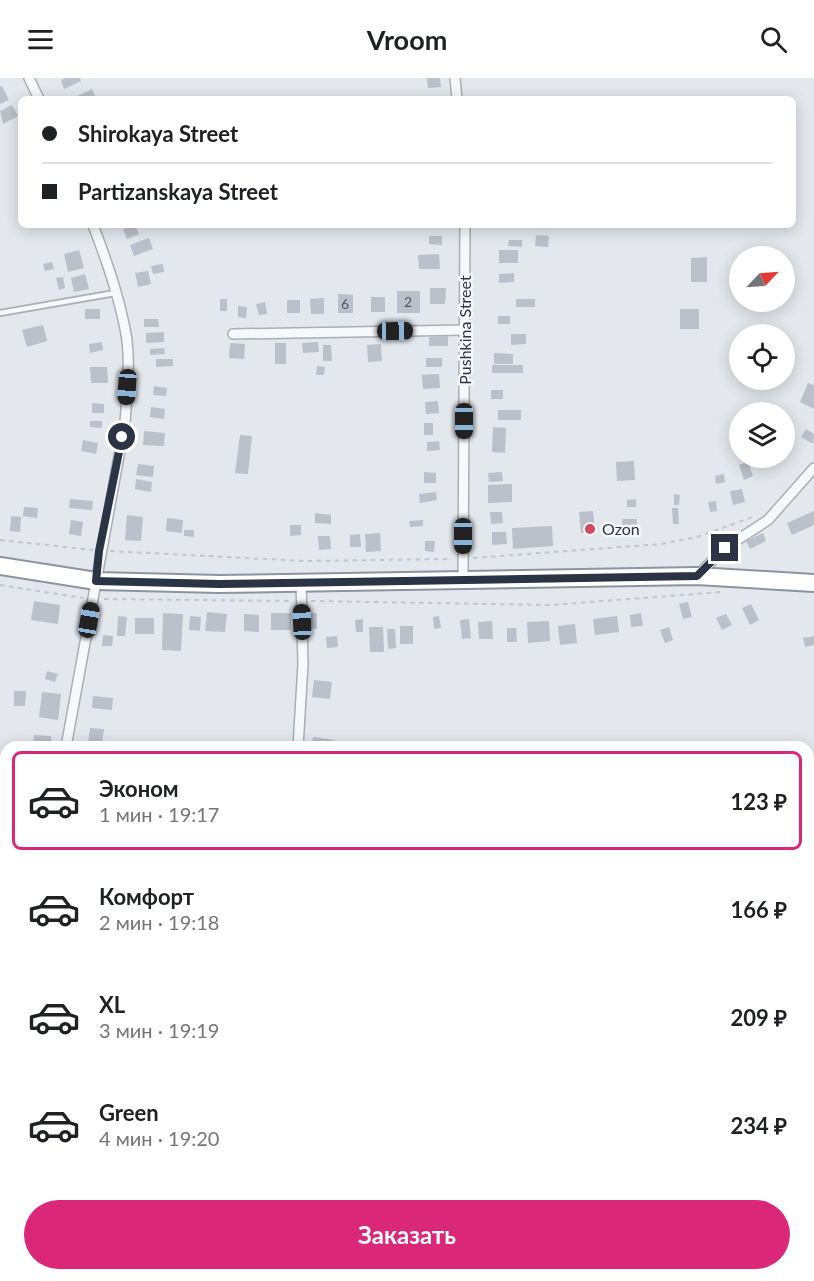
<!DOCTYPE html>
<html lang="ru">
<meta charset="utf-8">
<style>
:root{--surface:#fff;--page:#f6f6f6;--text:#202124;--muted:#757577;--line:#e0e0e0;--accent:#db2777}
body{margin:0;font-family:Lato,sans-serif;background:var(--page);color:var(--text);height:100vh;display:flex;flex-direction:column;font-size:22px;white-space:nowrap}
*{box-sizing:border-box;margin:0}
p{font-size:20px;color:var(--muted)}
.icon{flex:none;width:33px;height:33px;fill:none;stroke:currentColor;stroke-width:2;stroke-linecap:round;stroke-linejoin:round}
.map{position:relative;flex:1;overflow:hidden}
.drawer{position:absolute;left:0px;top:663px;width:814px;height:540px;display:flex;flex-direction:column;background:var(--surface);border-radius:18px 18px 0 0;box-shadow:0 3px 15px #0003}
.drawer>*{flex:none}
.hud{position:absolute;left:18px;top:18px;width:778px;height:132px;border-radius:9px;box-shadow:0 3px 15px #0003;display:grid;align-content:center;height:132px;padding:0 24px;background:var(--surface)}
.needle{width:39px;rotate:65deg}
.buttons{position:absolute;left:729px;top:168px;display:grid;gap:12px}
.buttons a{display:grid;place-items:center;width:66px;height:66px;border-radius:50%;background:var(--surface);box-shadow:0 3px 15px #0003;font-size:30px}
.end{position:absolute;width:27px;height:27px;margin:-14px;border:8px solid #2b3445;background:#fff;box-shadow:0 0 0 3px #fff}
.from{border-radius:50%}
.car{position:absolute;width:18px;height:36px;margin:-18px -9px;border-radius:8px;box-shadow:0 0 4px 2px #0007;background:linear-gradient(#222 24%,#8ab4d8 0 40%,#222 0 76%,#8ab4d8 0 86%,#222 0)}
.hud b{display:flex;align-items:center;gap:21px;height:57px;font-size:22px}
.hud b+b{border-top:2px solid var(--line)}
.hud i{width:15px;height:15px;background:var(--text)}
ul{padding:10px 0 0;list-style:none}
li{display:flex;align-items:center;gap:18px;height:99px;margin:0 12px 9px;padding:0 12px;border:3px solid transparent;border-radius:9px}
li div{flex:1}
li b{display:block;font-size:22px}
li em{font-style:normal;font-weight:700}
li.selected{border-color:var(--accent)}
li>.icon{width:54px;height:54px;stroke-width:1.5}
.button{display:flex;gap:12px;margin-top:auto;padding:12px 24px}
.button a{flex:1;height:69px;border-radius:36px;background:var(--accent);color:#fff;font-size:24px;font-weight:700;line-height:69px;text-align:center}
header{display:flex;justify-content:space-between;align-items:center;height:78px;padding:0 24px;background:var(--surface);font-size:27px;font-weight:700}
.map>svg:first-child{display:block}
</style>
<header><svg class="icon" aria-label="menu" viewBox="0 0 24 24"><path d="M4 6h16M4 12h16M4 18h16"/></svg>Vroom<svg class="icon" aria-label="search" viewBox="0 0 24 24"><circle cx="10" cy="10" r="6"/><path d="M15 15l6 6"/></svg></header>
<div class="map">
<svg width="814" height="1203" viewBox="0 0 814 1203">
<rect width="100%" height="100%" fill="#e4e7ec"/>
<g fill="#c9d6c5">
<polygon points="809,822 814,826 814,1203 259,1203 250,1197 808,1197"/>
<polygon points="6,844 6,932 0,932 0,845"/>
<polygon points="0,993 6,996 6,1197 185,1197 172,1203 0,1203"/>
</g>
<g fill="none" stroke-linecap="round" stroke-linejoin="round">
<g stroke="#9fb4cc" stroke-width="21">
<polyline points="808,913 814,916"/>
<polyline points="0,1026 6,1030"/>
</g>
</g>
<g fill="#bbc0ca">
<polygon points="66,0 80,0 81,3 64,11 61,2"/>
<polygon points="427,0 440,0 441,9 428,10"/>
<polygon points="2,8 9,22 0,26 0,9"/>
<polygon points="92,11 97,21 78,21 77,18"/>
<polygon points="12,27 18,38 3,46 0,33"/>
<polygon points="135,147 139,156 127,161 123,151"/>
<polygon points="536,157 549,158 548,169 535,168"/>
<polygon points="429,158 442,158 442,167 429,166"/>
<polygon points="149,160 153,171 134,178 130,167"/>
<polygon points="509,162 522,162 522,169 508,168"/>
<polygon points="79,172 84,190 68,194 64,176"/>
<rect x="499" y="172" width="19" height="13"/>
<polygon points="439,176 440,191 419,191 418,177"/>
<polygon points="707,179 707,204 691,204 691,180"/>
<polygon points="52,184 54,191 45,193 43,186"/>
<polygon points="163,186 164,194 153,196 151,188"/>
<polygon points="148,193 151,206 138,209 135,195"/>
<polygon points="514,195 514,204 499,205 499,196"/>
<polygon points="85,196 89,211 74,214 71,200"/>
<polygon points="63,199 65,210 59,212 56,200"/>
<polygon points="430,210 446,210 445,226 430,226"/>
<rect x="397" y="213" width="23" height="22"/>
<polygon points="338,216 353,217 353,235 338,235"/>
<rect x="371" y="219" width="14" height="15"/>
<polygon points="324,220 324,236 311,236 310,221"/>
<rect x="220" y="221" width="7" height="12"/>
<rect x="516" y="221" width="19" height="8"/>
<rect x="287" y="222" width="13" height="13"/>
<polygon points="265,224 267,236 259,237 256,226"/>
<polygon points="238,228 247,229 246,240 238,239"/>
<rect x="85" y="231" width="15" height="10"/>
<rect x="680" y="231" width="19" height="20"/>
<rect x="498" y="238" width="12" height="8"/>
<polygon points="144,241 158,241 159,249 144,249"/>
<polygon points="43,247 47,263 27,269 22,252"/>
<polygon points="164,254 164,264 146,265 146,255"/>
<polygon points="511,256 526,256 526,266 511,267"/>
<polygon points="448,258 448,268 429,268 429,259"/>
<polygon points="102,264 103,272 90,275 89,266"/>
<polygon points="318,264 319,274 303,275 302,265"/>
<polygon points="230,265 245,266 244,281 229,280"/>
<rect x="275" y="265" width="11" height="21"/>
<polygon points="381,266 382,283 368,284 367,267"/>
<polygon points="323,267 331,267 332,283 323,283"/>
<polygon points="164,270 165,276 150,277 150,271"/>
<polygon points="494,275 513,276 513,286 494,286"/>
<rect x="426" y="280" width="16" height="9"/>
<polygon points="156,281 173,281 173,288 156,289"/>
<rect x="492" y="287" width="31" height="8"/>
<polygon points="317,288 325,289 324,297 316,297"/>
<polygon points="90,289 107,289 108,305 91,305"/>
<polygon points="439,296 440,310 423,311 422,297"/>
<polygon points="808,305 814,307 814,331 800,324"/>
<polygon points="154,308 167,310 166,318 153,317"/>
<rect x="491" y="312" width="12" height="9"/>
<polygon points="438,323 439,335 426,336 425,324"/>
<polygon points="92,325 104,326 104,335 92,335"/>
<polygon points="151,329 165,331 164,341 150,339"/>
<rect x="498" y="332" width="23" height="10"/>
<polygon points="90,343 102,343 102,350 90,349"/>
<rect x="424" y="345" width="9" height="12"/>
<polygon points="493,349 506,350 505,375 492,374"/>
<polygon points="806,351 814,356 813,366 801,359"/>
<polygon points="144,353 165,355 164,368 143,367"/>
<polygon points="240,357 252,358 248,396 235,395"/>
<polygon points="83,362 98,365 96,376 81,373"/>
<polygon points="439,363 440,372 427,373 427,364"/>
<polygon points="634,383 635,402 617,403 616,384"/>
<polygon points="748,384 753,398 744,402 739,387"/>
<polygon points="138,386 154,388 153,399 136,397"/>
<polygon points="424,394 436,395 436,405 424,405"/>
<polygon points="502,394 503,403 489,404 488,395"/>
<polygon points="724,396 725,404 716,406 715,398"/>
<polygon points="136,401 152,404 151,414 135,411"/>
<polygon points="512,406 512,424 488,425 488,407"/>
<polygon points="742,411 745,424 733,427 730,413"/>
<polygon points="436,414 437,422 420,425 419,416"/>
<polygon points="674,416 680,417 679,427 674,427"/>
<polygon points="70,421 93,423 92,432 69,430"/>
<polygon points="636,421 636,429 627,429 627,422"/>
<polygon points="716,423 717,433 710,434 708,424"/>
<polygon points="24,429 38,430 37,440 23,438"/>
<polygon points="672,430 678,430 679,446 673,446"/>
<polygon points="593,433 595,454 581,455 579,434"/>
<polygon points="814,433 814,447 792,457 787,445"/>
<polygon points="490,434 502,434 503,445 491,446"/>
<polygon points="315,435 331,437 331,446 315,445"/>
<polygon points="127,437 143,439 141,463 125,462"/>
<polygon points="11,438 21,439 20,454 10,453"/>
<polygon points="167,440 183,442 182,455 166,453"/>
<polygon points="622,441 637,441 637,454 622,455"/>
<polygon points="71,442 83,444 81,458 69,456"/>
<polygon points="423,442 423,448 410,449 409,443"/>
<polygon points="290,447 301,447 301,457 290,458"/>
<polygon points="552,448 553,468 513,471 512,450"/>
<polygon points="184,452 194,452 194,459 184,458"/>
<polygon points="492,454 506,454 507,466 492,467"/>
<polygon points="380,455 381,473 366,474 365,456"/>
<polygon points="763,455 766,463 750,471 746,463"/>
<polygon points="360,456 361,469 350,469 350,457"/>
<polygon points="318,458 330,458 331,471 319,472"/>
<polygon points="425,463 435,463 434,474 425,473"/>
<polygon points="34,523 60,527 58,546 31,542"/>
<polygon points="688,524 692,539 683,541 679,526"/>
<polygon points="751,526 759,542 750,547 742,530"/>
<polygon points="207,534 227,536 225,554 205,553"/>
<polygon points="163,535 183,536 181,573 162,572"/>
<rect x="271" y="535" width="20" height="17"/>
<polygon points="310,535 317,535 317,551 311,551"/>
<polygon points="641,535 643,548 631,549 630,537"/>
<polygon points="244,536 259,537 259,554 244,553"/>
<polygon points="726,536 732,547 722,552 716,540"/>
<polygon points="118,538 127,539 125,558 117,558"/>
<polygon points="190,538 201,539 200,553 189,552"/>
<polygon points="439,538 441,550 434,551 433,539"/>
<polygon points="617,538 619,554 595,557 593,541"/>
<rect x="135" y="540" width="19" height="16"/>
<polygon points="363,541 363,554 356,554 355,542"/>
<polygon points="469,541 471,560 462,561 460,542"/>
<polygon points="492,543 493,561 479,561 478,544"/>
<polygon points="549,543 550,563 528,565 527,544"/>
<polygon points="575,546 577,565 560,567 558,548"/>
<rect x="400" y="548" width="13" height="18"/>
<polygon points="369,549 383,549 384,574 370,574"/>
<polygon points="669,549 673,562 665,565 660,552"/>
<polygon points="507,550 516,550 517,564 507,564"/>
<polygon points="387,551 395,551 396,570 388,571"/>
<polygon points="103,557 113,558 112,568 102,568"/>
<polygon points="337,558 338,569 327,570 326,559"/>
<polygon points="814,558 814,567 805,569 803,560"/>
<polygon points="47,593 58,596 55,604 45,601"/>
<polygon points="314,602 332,604 330,621 312,619"/>
<polygon points="14,613 26,613 25,628 14,628"/>
<polygon points="42,614 61,616 58,642 39,639"/>
<polygon points="93,618 113,620 112,632 92,630"/>
<polygon points="90,650 104,651 102,666 88,665"/>
<polygon points="34,657 51,658 51,669 33,668"/>
<polygon points="313,659 335,662 334,669 311,669"/>
</g>
<g fill="none" stroke-linecap="round" stroke-linejoin="round">
<defs>
<polyline id="lane" points="0,235 115,215"/>
<g id="street">
<polyline points="29,0 39,21"/>
<polyline points="455,0 457,21"/>
<polyline points="233,256 465,252"/>
<polyline points="697,498 725,470 768,442 814,390"/>
<polyline points="463,501 465,147"/>
<path d="M 66,669 L 125,345 C 127,317 130,289 127,262 C 121,224 107,183 93,147"/>
<polyline points="298,669 303,586 301,503"/>
<polyline points="0,836 6,835"/>
</g>
<polyline id="highway" points="0,488 96,503 219,506 697,498 814,505"/>
</defs>
<use href="#lane" stroke="#a9aeb7" stroke-width="8"/>
<use href="#street" stroke="#a9aeb7" stroke-width="12"/>
<use href="#highway" stroke="#8b94a3" stroke-width="20"/>
<g stroke="#c2c5cb" stroke-width="2" stroke-dasharray="4.5 4.5" stroke-linecap="butt">
<polyline points="0,462 93,472"/>
<polyline points="110,473 304,483 452,481"/>
<polyline points="473,480 661,466 697,459 753,439"/>
<polyline points="0,507 83,520"/>
<polyline points="104,521 293,523"/>
<polyline points="311,523 551,527 721,514"/>
</g>
<use href="#lane" stroke="#f7f8fa" stroke-width="4.5"/>
<use href="#street" stroke="#f7f8fa" stroke-width="9"/>
<use href="#highway" stroke="#fff" stroke-width="16"/>
</g>
<g fill="none" stroke-linecap="round" stroke-linejoin="round">
<polyline stroke="#2b3445" stroke-width="8" points="122,359 99,473 96,503 219,506 697,498 725,470"/>
</g>
<circle fill="#d1495b" stroke="#f4f6f9" stroke-width="2" cx="590" cy="451" r="6"/>
<g text-anchor="middle" stroke-width="5" stroke-linejoin="round" paint-order="stroke">
<g font-size="14" fill="#4f5766">
<text x="408" y="229">2</text>
<text x="345" y="231">6</text>
</g>
<g font-size="16" fill="#2b3445" stroke="#f4f6f9">
<text transform="translate(465 252) rotate(-90)" y="6">Pushkina Street</text>
</g>
<g font-size="16" fill="#2b3445" stroke="#f4f6f9" text-anchor="start">
<text x="602" y="457">Ozon</text>
</g>
</g>
</svg>
<div class="buttons">
<a><svg class="needle" viewBox="-14 -14 28 28"><path d="M0-13l5 13h-10z" fill="#e53935"/><path d="M0 13l5-13h-10z" fill="#757577"/></svg></a>
<a><svg class="icon" aria-label="locate" viewBox="0 0 24 24"><circle cx="12" cy="12" r="6"/><path d="M12 2v4M12 18v4M2 12h4M18 12h4"/></svg></a>
<a><svg class="icon" aria-label="layers" viewBox="0 0 24 24"><path d="M12 4l9 5-9 5-9-5zM3 14l9 5 9-5"/></svg></a>
</div>
<i class="end from" style="left:122px;top:359px"></i>
<i class="end" style="left:725px;top:470px"></i>
<i class="car" style="left:395px;top:253px;rotate:89deg"></i>
<i class="car" style="left:127px;top:309px;rotate:184deg"></i>
<i class="car" style="left:464px;top:343px;rotate:180deg"></i>
<i class="car" style="left:463px;top:458px;rotate:180deg"></i>
<i class="car" style="left:89px;top:542px;rotate:10deg"></i>
<i class="car" style="left:302px;top:544px;rotate:358deg"></i>
<div class="hud">
<b><i class="from"></i>Shirokaya Street</b>
<b><i></i>Partizanskaya Street</b>
</div>
<section class="drawer">
<ul>
<li class="selected"><svg class="icon" aria-label="car" viewBox="0 0 24 24"><path d="M5 17H2v-5l4-1 3-4h7l3 4 3 1v5h-3M9 17h6M6 11h13"/><circle cx="7" cy="17" r="2"/><circle cx="17" cy="17" r="2"/></svg><div><b>Эконом</b><p>1 мин · 19:17</p></div><em>123 ₽</em></li>
<li><svg class="icon" aria-label="car" viewBox="0 0 24 24"><path d="M5 17H2v-5l4-1 3-4h7l3 4 3 1v5h-3M9 17h6M6 11h13"/><circle cx="7" cy="17" r="2"/><circle cx="17" cy="17" r="2"/></svg><div><b>Комфорт</b><p>2 мин · 19:18</p></div><em>166 ₽</em></li>
<li><svg class="icon" aria-label="car" viewBox="0 0 24 24"><path d="M5 17H2v-5l4-1 3-4h7l3 4 3 1v5h-3M9 17h6M6 11h13"/><circle cx="7" cy="17" r="2"/><circle cx="17" cy="17" r="2"/></svg><div><b>XL</b><p>3 мин · 19:19</p></div><em>209 ₽</em></li>
<li><svg class="icon" aria-label="car" viewBox="0 0 24 24"><path d="M5 17H2v-5l4-1 3-4h7l3 4 3 1v5h-3M9 17h6M6 11h13"/><circle cx="7" cy="17" r="2"/><circle cx="17" cy="17" r="2"/></svg><div><b>Green</b><p>4 мин · 19:20</p></div><em>234 ₽</em></li>
</ul>
<div class="button"><a>Заказать</a></div>
</section>
</div>
